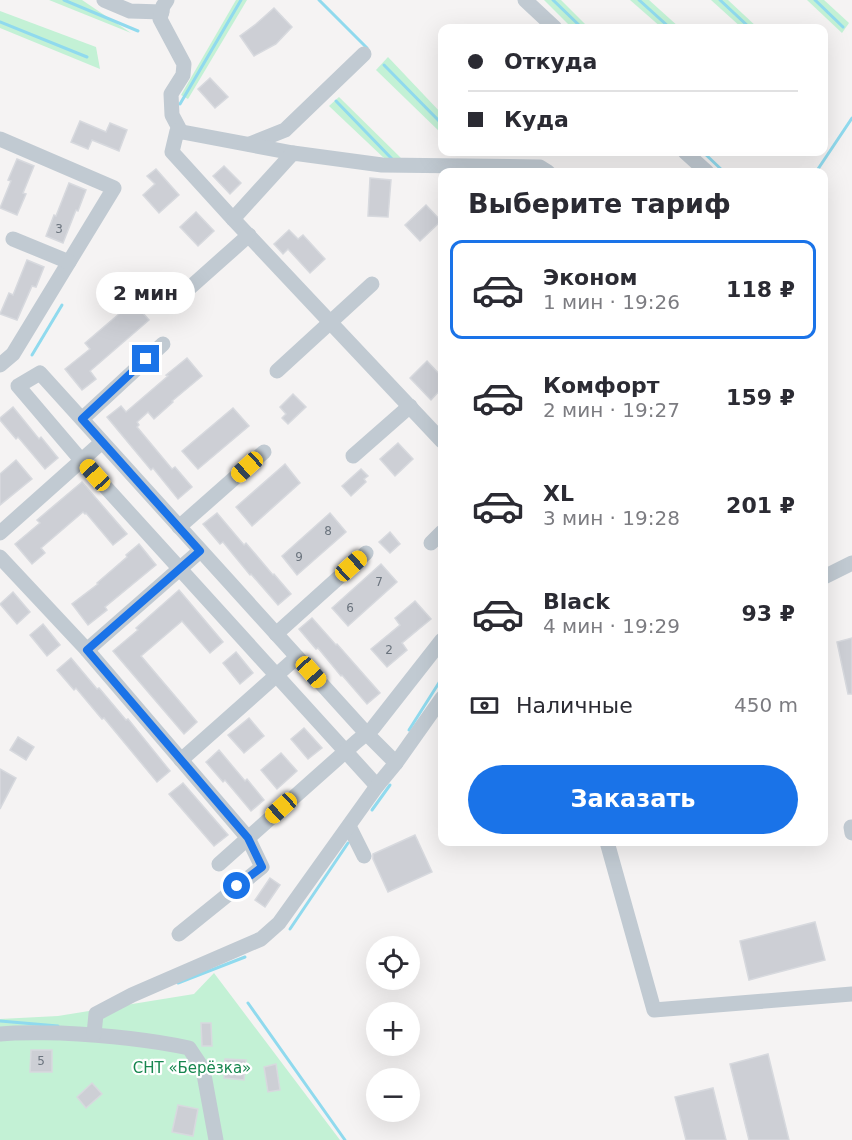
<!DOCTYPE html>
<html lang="ru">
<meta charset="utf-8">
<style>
:root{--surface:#fff;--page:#f2f2f3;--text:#2b2b33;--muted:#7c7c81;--line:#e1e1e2;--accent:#1a73e8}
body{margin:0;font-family:"DejaVu Sans",sans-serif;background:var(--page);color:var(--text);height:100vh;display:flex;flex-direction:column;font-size:22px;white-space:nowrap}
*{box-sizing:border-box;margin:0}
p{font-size:20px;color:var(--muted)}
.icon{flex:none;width:33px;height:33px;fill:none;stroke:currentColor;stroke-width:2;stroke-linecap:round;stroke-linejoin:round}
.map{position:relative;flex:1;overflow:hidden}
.drawer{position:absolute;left:438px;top:168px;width:390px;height:678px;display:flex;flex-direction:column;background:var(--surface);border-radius:12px;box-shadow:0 6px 24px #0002}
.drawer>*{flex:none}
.hud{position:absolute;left:438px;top:24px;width:390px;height:132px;border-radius:12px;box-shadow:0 6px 24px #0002;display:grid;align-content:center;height:132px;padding:0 30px;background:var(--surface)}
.buttons{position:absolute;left:366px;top:936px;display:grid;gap:12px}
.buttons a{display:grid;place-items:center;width:54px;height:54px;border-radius:50%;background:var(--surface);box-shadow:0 6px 24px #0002;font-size:30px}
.end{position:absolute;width:27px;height:27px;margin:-14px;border:8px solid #1a73e8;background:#fff;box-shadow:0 0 0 3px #fff}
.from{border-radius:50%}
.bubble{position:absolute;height:42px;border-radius:21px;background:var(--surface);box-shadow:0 6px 24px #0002;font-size:20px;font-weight:800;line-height:42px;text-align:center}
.car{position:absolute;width:18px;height:36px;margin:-18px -9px;border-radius:8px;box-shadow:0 0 4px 2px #0007;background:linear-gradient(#f5c518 24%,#345 0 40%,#f5c518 0 76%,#345 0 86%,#f5c518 0)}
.hud b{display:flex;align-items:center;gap:21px;height:57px;font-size:22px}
.hud b+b{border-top:2px solid var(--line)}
.hud i{width:15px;height:15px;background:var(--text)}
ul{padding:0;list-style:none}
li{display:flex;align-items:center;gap:18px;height:99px;margin:0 12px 9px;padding:0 18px;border:3px solid transparent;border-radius:12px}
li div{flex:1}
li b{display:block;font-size:22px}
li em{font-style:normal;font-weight:800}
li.active{border-color:var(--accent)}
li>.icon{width:54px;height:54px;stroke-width:1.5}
h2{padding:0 30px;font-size:27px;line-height:72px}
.pay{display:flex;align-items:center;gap:15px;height:66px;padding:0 30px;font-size:22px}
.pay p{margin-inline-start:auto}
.primary-button{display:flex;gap:12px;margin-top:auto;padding:12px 30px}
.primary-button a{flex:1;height:69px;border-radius:36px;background:var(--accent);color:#fff;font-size:24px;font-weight:800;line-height:69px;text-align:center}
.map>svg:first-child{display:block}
</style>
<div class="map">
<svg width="852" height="1140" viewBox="0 0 852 1140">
<rect width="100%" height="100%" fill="#f5f3f3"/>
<g fill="#c3f1d5">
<polygon points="49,0 82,0 131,33"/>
<polygon points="236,0 247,0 188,99 181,95"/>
<polygon points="544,0 561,0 589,28 572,28"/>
<polygon points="630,0 649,0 680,28 662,28"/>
<polygon points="711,0 728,0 758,28 742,28"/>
<polygon points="807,0 824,0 849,23 842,33"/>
<polygon points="0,11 96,47 100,69 0,28"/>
<polygon points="388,57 442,114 442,134 376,70"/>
<polygon points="339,97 403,160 385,159 329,106"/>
<polygon points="214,973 340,1140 0,1140 0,1019 58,1016 194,994"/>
</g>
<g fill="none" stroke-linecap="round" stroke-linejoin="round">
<g stroke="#90daee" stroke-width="3">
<polyline points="64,0 138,31"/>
<polyline points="319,0 367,48"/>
<polyline points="553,0 582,28"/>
<polyline points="639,0 670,28"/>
<polyline points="720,0 750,28"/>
<polyline points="815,0 843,27"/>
<polyline points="0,22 87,57"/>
<polyline points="384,65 442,124"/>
<polyline points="336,101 393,160"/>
<polyline points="180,104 241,0"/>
<polyline points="703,152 724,172"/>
<polyline points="816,172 852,118"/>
<polyline points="32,355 62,305"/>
<polyline points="409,730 442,678"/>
<polyline points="372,810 390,785"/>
<polyline points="290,929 348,843"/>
<polyline points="178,983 245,957"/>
<polyline points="248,1003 345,1140"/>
<polyline points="0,1021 58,1026"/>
</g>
</g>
<g fill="#cdcfd5" stroke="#d7d9de" stroke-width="1.5">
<polygon points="274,8 292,27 276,44 254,56 240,36 256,24"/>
<polygon points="210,78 228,97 215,108 198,89"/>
<polygon points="80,121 106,132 110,123 127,130 119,151 92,140 88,149 71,142"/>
<polygon points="17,159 34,166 23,193 26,194 17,215 0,208 11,181 8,180"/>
<polygon points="224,166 241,183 230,194 213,176"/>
<polygon points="156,169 179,195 159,213 143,195 155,184 147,176"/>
<polygon points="370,178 391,180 388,217 368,216"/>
<polygon points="69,183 86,190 78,211 76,210 63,243 46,236 54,215 56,216"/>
<polygon points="426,205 441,221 420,241 405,225"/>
<polygon points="196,212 214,231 198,246 180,227"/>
<polygon points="289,230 298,239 303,235 325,259 310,273 288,249 283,254 274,244"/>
<polygon points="27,260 44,267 36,287 32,286 17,320 0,314 9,293 13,295"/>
<polygon points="133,302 149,320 90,371 96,379 82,390 65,369 90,349 85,343"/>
<polygon points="187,358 202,376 172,401 173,402 154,419 148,412 137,422 139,425 137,427 172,469 175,467 192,487 178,499 153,468 151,470 107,417 121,406 126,412 168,376 166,375"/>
<polygon points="427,361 442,377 442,388 431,400 410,378"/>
<polygon points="293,394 306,407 288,424 282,418 286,414 280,407"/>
<polygon points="13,407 39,439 41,437 58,458 45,469 18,437 16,439 0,420 0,418"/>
<polygon points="233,408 249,426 198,469 182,451"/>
<polygon points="398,443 413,459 395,476 380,459"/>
<polygon points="16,460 32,479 0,505 0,474"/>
<polygon points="285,464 300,483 252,526 236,507"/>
<polygon points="361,469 368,476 364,479 366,482 351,496 342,486"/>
<polygon points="82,482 127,534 113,545 86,513 85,514 83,512 41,548 45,553 32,564 15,544 40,523 37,520"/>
<polygon points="217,513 244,545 246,543 273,575 274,574 291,594 278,605 251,574 250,575 223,542 220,544 203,524"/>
<polygon points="330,513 346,532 297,575 282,556"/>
<polygon points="390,532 400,544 390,553 379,542"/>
<polygon points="139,544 156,565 105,607 107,610 88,625 72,604 98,584 97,583 127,557 126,555"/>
<polygon points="381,564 397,582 348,626 332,608"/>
<polygon points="179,590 223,642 210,653 182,621 141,656 197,722 184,734 113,651 138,630 136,628"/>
<polygon points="13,592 30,612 17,624 0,604"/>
<polygon points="415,601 431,619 402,643 407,650 387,667 371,649 400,625 395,618"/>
<polygon points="312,618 336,645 337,644 380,693 367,704 342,675 341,676 318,648 316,649 299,629"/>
<polygon points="43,624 60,645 47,656 30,635"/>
<polygon points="852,638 852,694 848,694 837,642"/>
<polygon points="236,652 253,673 240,684 223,663"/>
<polygon points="71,658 97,689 99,688 126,720 128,719 170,771 157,782 104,718 102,719 76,688 74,690 57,670"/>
<polygon points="249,718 264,736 244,753 228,735"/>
<polygon points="304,728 322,748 308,759 291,739"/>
<polygon points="18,737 34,747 26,760 10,750"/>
<polygon points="219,750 245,781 247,779 264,800 251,811 225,780 223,782 206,762"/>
<polygon points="281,753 297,771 277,789 261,770"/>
<polygon points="0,769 16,778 0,809"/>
<polygon points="183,783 228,835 214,846 169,794"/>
<polygon points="415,835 432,872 388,892 373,859 373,854"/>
<polygon points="270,878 280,885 265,907 255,900"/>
<polygon points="815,922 825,960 749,980 740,941"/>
<polygon points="201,1023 211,1023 212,1046 202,1046"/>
<polygon points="31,1050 52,1050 52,1072 30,1072"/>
<polygon points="768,1054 789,1140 749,1140 730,1064"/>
<polygon points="225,1059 246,1060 244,1080 224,1078"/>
<polygon points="276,1064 280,1090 268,1092 264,1067"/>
<polygon points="92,1083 102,1094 86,1108 77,1097"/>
<polygon points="713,1088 726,1140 686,1140 675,1097"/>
<polygon points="178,1105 198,1109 193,1136 172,1132"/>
</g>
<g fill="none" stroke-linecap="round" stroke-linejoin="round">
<g stroke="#c1cad2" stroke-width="15">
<polyline points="104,0 130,11 162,12"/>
<polyline points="167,0 163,6 160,19 184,64 183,75 171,94 172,115 181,132"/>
<polyline points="525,0 555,28"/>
<polyline points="0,139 114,188 13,354 0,365"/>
<polyline points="250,144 285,130 364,54"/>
<polyline points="685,152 707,172"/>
<polyline points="293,153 177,131 172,152 233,219 442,441"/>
<polyline points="233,219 293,153 382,165 540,167 548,172"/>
<polyline points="13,239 69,262"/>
<polyline points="185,292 249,235"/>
<polyline points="277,371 372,284"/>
<polyline points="82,419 163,344"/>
<polyline points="353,456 410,406"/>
<polyline points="179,527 264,452"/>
<polyline points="0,533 102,442"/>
<polyline points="431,543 442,532"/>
<polyline points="0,557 87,650 248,838 262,867 179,934"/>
<polyline points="824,577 852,563"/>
<polyline points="276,634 366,553"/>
<polyline points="87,650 200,551"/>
<polyline points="181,760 297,657"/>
<polyline points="377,786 81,460 18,386 40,373 366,733 396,763"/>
<polyline points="349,826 364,856"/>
<polyline points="852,827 851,827 852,833"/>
<polyline points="607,842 654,1010 852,994"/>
<polyline points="219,864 356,742 373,728 442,640"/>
<path d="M 0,1034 C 20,1032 40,1033 60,1033 C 103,1035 147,1039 189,1048 L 203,1069 L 216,1140"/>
<polyline points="94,1034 96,1014 132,995 261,939 279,923 377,786 396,763 442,698"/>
</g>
</g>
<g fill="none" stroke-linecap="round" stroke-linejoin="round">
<polyline stroke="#1a73e8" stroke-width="8" points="146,359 82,419 200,551 87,650 248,838 262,867 237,886"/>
</g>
<g text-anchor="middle" stroke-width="4.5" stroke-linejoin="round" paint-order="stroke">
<g font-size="12" fill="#6b747e">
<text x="59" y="233">3</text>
<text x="328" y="535">8</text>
<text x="299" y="561">9</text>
<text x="379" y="586">7</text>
<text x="350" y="612">6</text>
<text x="389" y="654">2</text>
<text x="41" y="1065">5</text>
</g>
<g font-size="15" fill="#17864f" stroke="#fff">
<text x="192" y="1073">СНТ «Берёзка»</text>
</g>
</g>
</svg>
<div class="buttons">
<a><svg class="icon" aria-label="locate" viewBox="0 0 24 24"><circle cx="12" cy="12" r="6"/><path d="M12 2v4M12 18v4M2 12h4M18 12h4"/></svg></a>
<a>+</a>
<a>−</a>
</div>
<i class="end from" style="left:237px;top:886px"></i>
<i class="end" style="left:146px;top:359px"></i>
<div class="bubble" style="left:96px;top:272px;width:99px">2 мин</div>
<i class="car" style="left:247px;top:467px;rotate:228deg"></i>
<i class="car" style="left:95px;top:475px;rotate:318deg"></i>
<i class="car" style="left:351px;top:566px;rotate:48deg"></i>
<i class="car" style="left:311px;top:672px;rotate:138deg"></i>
<i class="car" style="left:281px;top:808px;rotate:228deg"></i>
<div class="hud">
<b><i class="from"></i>Откуда</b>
<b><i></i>Куда</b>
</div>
<section class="drawer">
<h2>Выберите тариф</h2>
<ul>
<li class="active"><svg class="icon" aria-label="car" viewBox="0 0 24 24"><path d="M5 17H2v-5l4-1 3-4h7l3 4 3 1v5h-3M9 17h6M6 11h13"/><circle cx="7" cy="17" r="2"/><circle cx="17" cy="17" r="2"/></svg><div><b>Эконом</b><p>1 мин · 19:26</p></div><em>118 ₽</em></li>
<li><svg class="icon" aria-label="car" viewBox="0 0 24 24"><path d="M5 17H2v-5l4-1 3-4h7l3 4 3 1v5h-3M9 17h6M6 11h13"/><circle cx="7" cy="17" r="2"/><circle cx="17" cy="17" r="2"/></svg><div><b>Комфорт</b><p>2 мин · 19:27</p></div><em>159 ₽</em></li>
<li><svg class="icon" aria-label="car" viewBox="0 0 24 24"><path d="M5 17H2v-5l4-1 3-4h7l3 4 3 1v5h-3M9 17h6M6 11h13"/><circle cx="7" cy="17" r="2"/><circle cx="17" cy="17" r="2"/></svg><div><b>XL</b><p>3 мин · 19:28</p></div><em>201 ₽</em></li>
<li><svg class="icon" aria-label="car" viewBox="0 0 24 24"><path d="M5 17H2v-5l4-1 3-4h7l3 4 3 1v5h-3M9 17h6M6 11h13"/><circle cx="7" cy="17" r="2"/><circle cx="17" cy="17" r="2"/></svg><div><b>Black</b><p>4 мин · 19:29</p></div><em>93 ₽</em></li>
</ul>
<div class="pay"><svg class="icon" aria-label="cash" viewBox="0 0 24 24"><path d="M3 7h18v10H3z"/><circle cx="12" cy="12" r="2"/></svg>Наличные<p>450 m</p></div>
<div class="primary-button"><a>Заказать</a></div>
</section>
</div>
